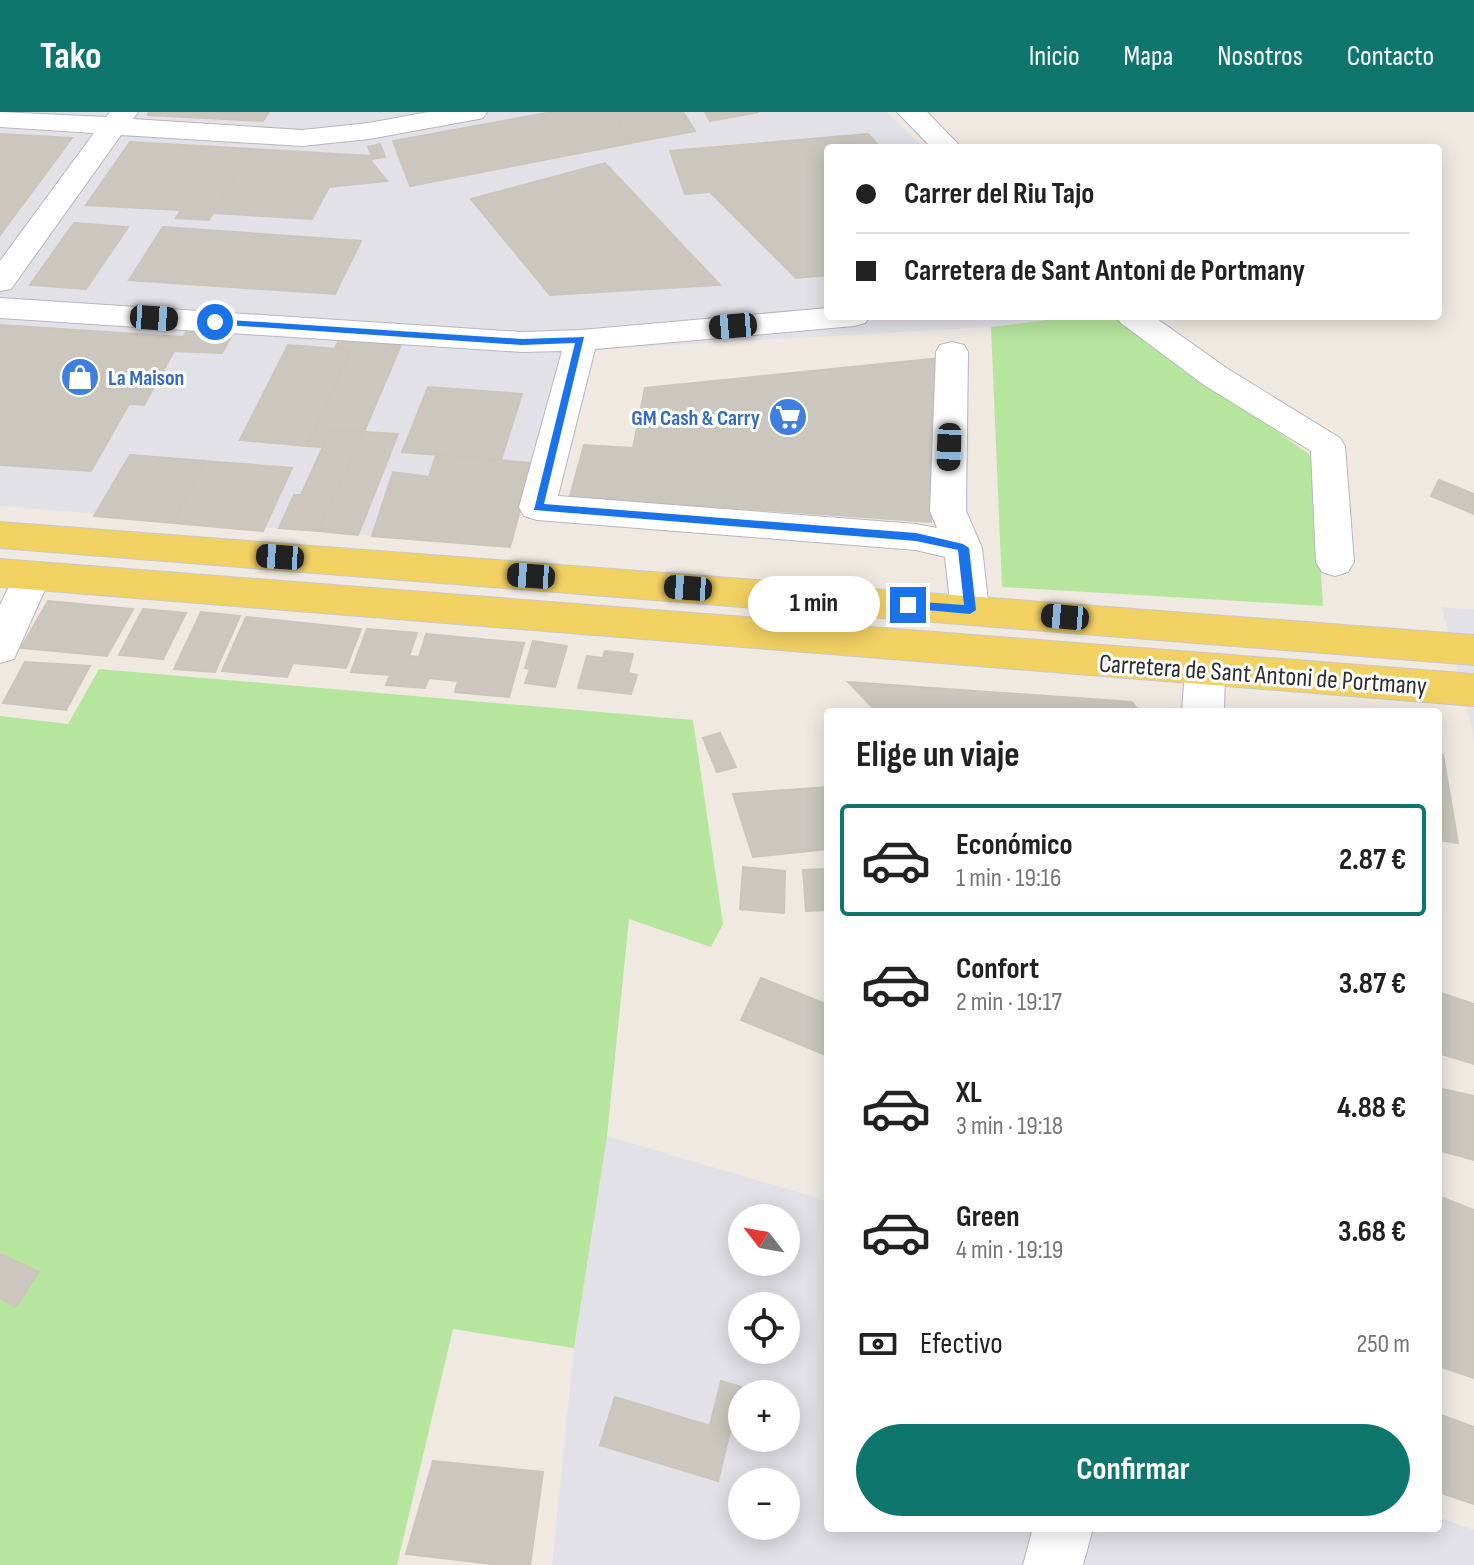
<!DOCTYPE html>
<html lang="es">
<meta charset="utf-8">
<style>
:root{--surface:#fff;--page:#f6f6f6;--text:#222;--muted:#767676;--line:#e0e0e0;--accent:#0f766e}
body{margin:0;font-family:"Sofia Sans Condensed",sans-serif;background:var(--page);color:var(--text);height:100vh;display:flex;flex-direction:column;font-size:30px;white-space:nowrap}
*{box-sizing:border-box;margin:0}
p{font-size:26px;color:var(--muted)}
.icon{flex:none;width:44px;height:44px;fill:none;stroke:currentColor;stroke-width:2;stroke-linecap:round;stroke-linejoin:round}
.map{position:relative;flex:1;overflow:hidden}
.details{position:absolute;left:824px;top:596px;width:618px;height:824px;display:flex;flex-direction:column;background:var(--surface);border-radius:8px;box-shadow:0 4px 20px #0003}
.details>*{flex:none}
.guide{position:absolute;left:824px;top:32px;width:618px;height:176px;border-radius:8px;box-shadow:0 4px 20px #0003;display:grid;align-content:center;height:176px;padding:0 32px;background:var(--surface)}
.needle{width:52px;rotate:301deg}
.fabs{position:absolute;left:728px;top:1092px;display:grid;gap:16px}
.fabs a{display:grid;place-items:center;width:72px;height:72px;border-radius:50%;background:var(--surface);box-shadow:0 4px 20px #0003;font-size:40px}
.end{position:absolute;width:36px;height:36px;margin:-18px;border:10px solid #1a73e8;background:#fff;box-shadow:0 0 0 4px #fff}
.from{border-radius:50%}
.bubble{position:absolute;height:56px;border-radius:28px;background:var(--surface);box-shadow:0 4px 20px #0003;font-size:26px;font-weight:700;line-height:56px;text-align:center}
.car{position:absolute;width:24px;height:48px;margin:-24px -12px;border-radius:10px;box-shadow:0 0 6px 2px #0007;background:linear-gradient(#222 24%,#8ab4d8 0 40%,#222 0 76%,#8ab4d8 0 86%,#222 0)}
.guide b{display:flex;align-items:center;gap:28px;height:76px;font-size:30px}
.guide b+b{border-top:2px solid var(--line)}
.guide i{width:20px;height:20px;background:var(--text)}
ul{padding:0;list-style:none}
li{display:flex;align-items:center;gap:24px;height:112px;margin:0 16px 12px;padding:0 16px;border:4px solid transparent;border-radius:8px}
li div{flex:1}
li b{display:block;font-size:30px}
li em{font-style:normal;font-weight:700}
li.active{border-color:var(--accent)}
li>.icon{width:72px;height:72px;stroke-width:1.5}
h2{padding:0 32px;font-size:36px;line-height:96px}
.pay{display:flex;align-items:center;gap:20px;height:88px;padding:0 32px;font-size:30px}
.pay p{margin-inline-start:auto}
.cta{display:flex;gap:16px;margin-top:auto;padding:16px 32px}
.cta a{flex:1;height:92px;border-radius:48px;background:var(--accent);color:#fff;font-size:32px;font-weight:700;line-height:92px;text-align:center}
header{display:flex;align-items:center;gap:48px;box-sizing:border-box;height:112px;padding:0 40px;background:var(--accent);color:#fff}
header strong{font-size:38px}
nav{display:flex;gap:44px;margin-inline-start:auto;font-size:28px}
.map>svg:first-child{display:block}
</style>
<header>
<strong>Tako</strong>
<nav><a>Inicio</a><a>Mapa</a><a>Nosotros</a><a>Contacto</a></nav>
</header>
<div class="map">
<svg width="1474" height="1453" viewBox="0 0 1474 1453">
<rect width="100%" height="100%" fill="#efe9e1"/>
<g fill="#e3e1e8" fill-rule="evenodd">
<polygon points="0,0 887,0 924,36 828,36 828,204 1079,204 991,215 565,239 510,435 0,394"/>
<polygon points="1442,495 1474,498 1474,629 1473,622"/>
<path d="M 607,1024 L 828,1089 L 828,1416 L 1438,1416 L 1438,1405 L 1474,1418 L 1474,1453 L 552,1453 L 574,1236 ZM 742,1106 L 786,1106 L 786,1150 L 742,1150 ZM 742,1194 L 786,1194 L 786,1238 L 742,1238 ZM 742,1282 L 786,1282 L 786,1326 L 742,1326 ZM 742,1370 L 786,1370 L 786,1414 L 742,1414 Z"/>
</g>
<g fill="#b6e59e">
<polygon points="1079,204 1114,204 1313,345 1323,494 1002,475 991,215"/>
<polygon points="99,557 693,608 723,812 711,835 629,807 607,1024 574,1236 453,1217 397,1453 0,1453 0,604 68,612"/>
</g>
<g fill="#cbc7bf" stroke="#cbc5ba" stroke-width="2">
<polygon points="149,0 269,0 263,9 148,3"/>
<polygon points="552,0 613,0 631,31 410,74 393,29"/>
<polygon points="613,0 683,0 695,19 631,31"/>
<polygon points="705,0 759,0 710,9"/>
<polygon points="0,22 72,26 0,123"/>
<polygon points="868,22 881,36 828,36 828,163 796,166 710,80 685,82 670,39"/>
<polygon points="130,30 251,37 209,108 176,106 181,98 86,93"/>
<polygon points="380,32 385,45 373,47 368,35"/>
<polygon points="251,37 372,44 371,49 387,69 329,75 312,107 213,101"/>
<polygon points="605,51 720,173 550,183 471,87"/>
<polygon points="74,111 128,115 86,177 30,173"/>
<polygon points="163,115 361,129 335,182 129,168"/>
<polygon points="0,213 182,225 144,293 129,292 91,359 0,353"/>
<polygon points="188,217 233,221 222,241 175,239"/>
<polygon points="339,228 401,233 364,320 331,317 323,335 307,334 351,238 335,236"/>
<polygon points="288,233 351,238 307,334 240,328"/>
<polygon points="940,246 931,410 570,384 584,333 633,336 645,276"/>
<polygon points="428,275 522,282 501,348 402,340"/>
<polygon points="331,317 364,320 318,419 279,416 294,383 301,383"/>
<polygon points="364,320 398,322 358,423 318,419"/>
<polygon points="130,343 205,349 173,411 94,404"/>
<polygon points="436,343 533,351 510,435 372,424 393,360 429,365"/>
<polygon points="205,349 292,356 263,419 173,411"/>
<polygon points="1439,368 1474,382 1474,402 1431,384"/>
<polygon points="48,489 133,497 107,544 21,536"/>
<polygon points="143,497 186,501 163,547 119,543"/>
<polygon points="201,500 240,504 215,560 174,557"/>
<polygon points="246,505 361,517 346,556 293,551 287,565 222,559"/>
<polygon points="367,517 417,521 399,574 386,573 390,563 351,560"/>
<polygon points="426,522 524,531 509,585 455,580 458,569 429,566 425,576 399,574 410,544 419,545"/>
<polygon points="533,529 567,534 555,575 525,571 530,557 525,556"/>
<polygon points="605,539 633,542 628,561 637,563 631,582 578,576 587,544 603,546"/>
<polygon points="25,550 90,554 66,598 3,591"/>
<polygon points="848,570 1132,590 1139,600 877,600"/>
<polygon points="720,621 736,655 717,660 703,626"/>
<polygon points="1443,643 1458,731 1438,728 1438,645"/>
<polygon points="828,675 828,737 753,745 733,682"/>
<polygon points="743,755 785,759 784,801 740,797"/>
<polygon points="828,757 828,798 806,799 803,758"/>
<polygon points="761,866 828,893 828,944 741,908"/>
<polygon points="1438,880 1474,892 1474,952 1438,941"/>
<polygon points="1438,976 1474,984 1474,1048 1438,1038"/>
<polygon points="1438,1084 1474,1098 1474,1266 1438,1254"/>
<polygon points="0,1142 39,1160 16,1195 0,1186"/>
<polygon points="721,1269 741,1275 730,1320 710,1313"/>
<polygon points="615,1285 730,1320 718,1369 600,1333"/>
<polygon points="1438,1302 1474,1315 1474,1392 1438,1380"/>
<polygon points="433,1349 543,1360 530,1453 501,1453 406,1442"/>
</g>
<g fill="none" stroke-linecap="round" stroke-linejoin="round">
<defs>
<g id="minor">
<polygon points="0,0 106,5 110,0 138,0 133,7 302,18 369,11 428,0 487,0 483,6 473,8 369,27 302,34 121,23 11,177 0,179 0,149 94,21 0,15"/>
<polygon points="897,0 927,0 962,36 932,36"/>
<polygon points="0,186 522,220 581,218 828,196 828,204 870,204 865,211 854,214 595,237 558,384 916,412 937,416 930,399 936,240 940,233 952,230 964,233 968,240 966,399 982,436 989,498 984,508 970,513 956,508 951,498 945,445 916,438 537,408 524,404 519,395 562,239 522,240 0,206"/>
<polygon points="1116,204 1153,204 1228,257 1340,326 1345,334 1354,450 1348,460 1335,464 1322,460 1316,450 1311,339 1204,273 1121,211"/>
<polygon points="32,450 45,454 51,464 14,547 0,551 0,493 19,454"/>
<polygon points="1205,541 1219,546 1225,557 1224,600 1182,600 1185,557 1191,546"/>
<polygon points="1033,1416 1093,1416 1083,1453 1023,1453"/>
</g>
<g id="major">
<polygon points="0,410 1474,523 1474,553 0,436"/>
<polygon points="0,447 1474,562 1474,594 0,475"/>
</g>
</defs>
<use href="#minor" stroke="#b4b7c1" stroke-width="2"/>
<use href="#major" stroke="#c9c9c9" stroke-width="2"/>
<use href="#minor" fill="#fff" fill-rule="evenodd"/>
<use href="#major" fill="#f2d163" fill-rule="evenodd"/>
</g>
<polygon fill="#1a73e8" points="215,207 522,227 584,225 544,392 916,421 963,432 969,436 976,498 970,502 904,496 904,490 908,489 964,493 958,438 916,429 534,398 575,231 522,233 212,212"/>
<defs>
<symbol id="shop-disc" viewBox="-11 -11 22 22"><circle r="9.5" fill="#3f7fe0" stroke="#fff"/><path d="M-5-2.5h2.3a2.7 3.5 0 0 1 5.4 0H5L5.5 6h-11ZM-1.5-2.5h3a1.5 2.3 0 0 0-3 0Z" fill="#fff"/></symbol>
<symbol id="supermarket-disc" viewBox="-11 -11 22 22"><circle r="9.5" fill="#3f7fe0" stroke="#fff"/><path d="M-6-5.5h2.5l.6 2H6L4.5 2H-2.5L-4.4-4H-6ZM-1.5 3.2a1.3 1.3 0 1 0 .1 0ZM3 3.2a1.3 1.3 0 1 0 .1 0Z" fill="#fff"/></symbol>
</defs>
<g fill-rule="evenodd">
<use href="#shop-disc" x="58" y="243" width="44" height="44"/>
<use href="#supermarket-disc" x="766" y="283" width="44" height="44"/>
</g>
<g text-anchor="middle" stroke-width="6" stroke-linejoin="round" paint-order="stroke">
<g font-size="22" font-weight="bold" fill="#366cbe" stroke="#fff" text-anchor="start">
<text x="108" y="273">La Maison</text>
<text x="760" y="313" text-anchor="end">GM Cash &amp; Carry</text>
</g>
<g font-size="26" fill="#2e2e2e" stroke="#fff">
<text transform="translate(1263 562) rotate(4)" y="9">Carretera de Sant Antoni de Portmany</text>
</g>
</g>
</svg>
<div class="fabs">
<a><svg class="needle" viewBox="-14 -14 28 28"><path d="M0-13l5 13h-10z" fill="#e53935"/><path d="M0 13l5-13h-10z" fill="#767676"/></svg></a>
<a><svg class="icon" aria-label="locate" viewBox="0 0 24 24"><circle cx="12" cy="12" r="6"/><path d="M12 2v4M12 18v4M2 12h4M18 12h4"/></svg></a>
<a>+</a>
<a>−</a>
</div>
<i class="end from" style="left:215px;top:210px"></i>
<i class="end" style="left:908px;top:493px"></i>
<div class="bubble" style="left:748px;top:464px;width:132px">1 min</div>
<i class="car" style="left:154px;top:206px;rotate:94deg"></i>
<i class="car" style="left:733px;top:214px;rotate:265deg"></i>
<i class="car" style="left:949px;top:335px;rotate:182deg"></i>
<i class="car" style="left:280px;top:445px;rotate:274deg"></i>
<i class="car" style="left:531px;top:464px;rotate:274deg"></i>
<i class="car" style="left:688px;top:476px;rotate:274deg"></i>
<i class="car" style="left:1065px;top:505px;rotate:275deg"></i>
<div class="guide">
<b><i class="from"></i>Carrer del Riu Tajo</b>
<b><i></i>Carretera de Sant Antoni de Portmany</b>
</div>
<section class="details">
<h2>Elige un viaje</h2>
<ul>
<li class="active"><svg class="icon" aria-label="car" viewBox="0 0 24 24"><path d="M5 17H2v-5l4-1 3-4h7l3 4 3 1v5h-3M9 17h6M6 11h13"/><circle cx="7" cy="17" r="2"/><circle cx="17" cy="17" r="2"/></svg><div><b>Económico</b><p>1 min · 19:16</p></div><em>2.87 €</em></li>
<li><svg class="icon" aria-label="car" viewBox="0 0 24 24"><path d="M5 17H2v-5l4-1 3-4h7l3 4 3 1v5h-3M9 17h6M6 11h13"/><circle cx="7" cy="17" r="2"/><circle cx="17" cy="17" r="2"/></svg><div><b>Confort</b><p>2 min · 19:17</p></div><em>3.87 €</em></li>
<li><svg class="icon" aria-label="car" viewBox="0 0 24 24"><path d="M5 17H2v-5l4-1 3-4h7l3 4 3 1v5h-3M9 17h6M6 11h13"/><circle cx="7" cy="17" r="2"/><circle cx="17" cy="17" r="2"/></svg><div><b>XL</b><p>3 min · 19:18</p></div><em>4.88 €</em></li>
<li><svg class="icon" aria-label="car" viewBox="0 0 24 24"><path d="M5 17H2v-5l4-1 3-4h7l3 4 3 1v5h-3M9 17h6M6 11h13"/><circle cx="7" cy="17" r="2"/><circle cx="17" cy="17" r="2"/></svg><div><b>Green</b><p>4 min · 19:19</p></div><em>3.68 €</em></li>
</ul>
<div class="pay"><svg class="icon" aria-label="cash" viewBox="0 0 24 24"><path d="M3 7h18v10H3z"/><circle cx="12" cy="12" r="2"/></svg>Efectivo<p>250 m</p></div>
<div class="cta"><a>Confirmar</a></div>
</section>
</div>
